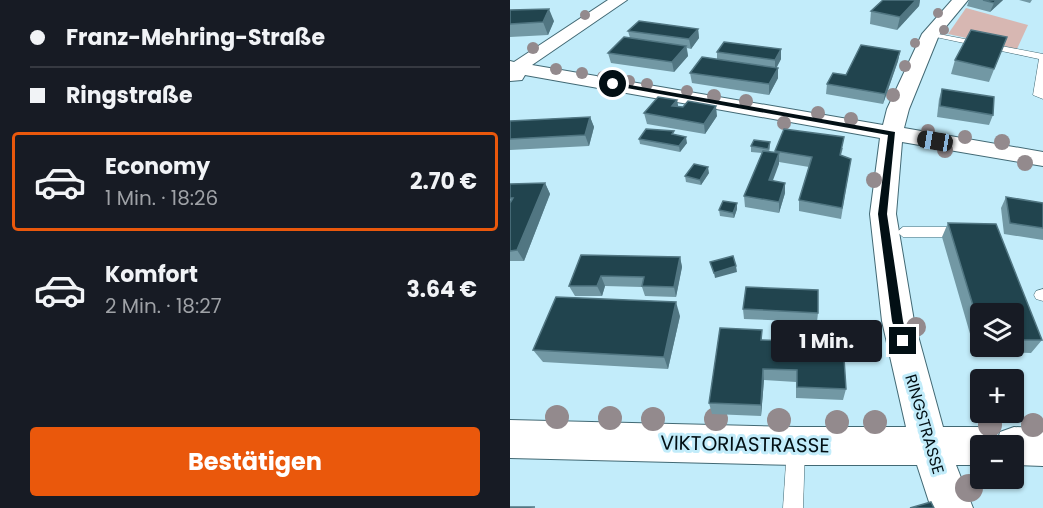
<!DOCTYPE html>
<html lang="de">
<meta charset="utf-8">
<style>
:root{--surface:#171b24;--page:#242831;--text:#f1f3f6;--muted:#9ea1a6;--line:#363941;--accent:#ea580c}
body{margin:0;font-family:Poppins,sans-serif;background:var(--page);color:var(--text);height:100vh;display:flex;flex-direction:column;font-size:22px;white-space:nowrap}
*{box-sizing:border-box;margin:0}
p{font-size:20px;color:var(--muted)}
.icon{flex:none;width:33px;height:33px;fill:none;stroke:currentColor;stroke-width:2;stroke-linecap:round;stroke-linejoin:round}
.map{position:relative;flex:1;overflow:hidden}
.sheet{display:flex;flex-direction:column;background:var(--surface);width:510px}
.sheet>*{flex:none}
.top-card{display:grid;align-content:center;height:132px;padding:0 30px;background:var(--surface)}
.controls{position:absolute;left:460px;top:303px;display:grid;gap:12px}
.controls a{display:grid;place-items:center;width:54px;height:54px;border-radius:6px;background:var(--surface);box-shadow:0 2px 4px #0004;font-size:30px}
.end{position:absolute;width:27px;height:27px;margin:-14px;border:8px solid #020f14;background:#fff;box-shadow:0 0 0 3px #fff}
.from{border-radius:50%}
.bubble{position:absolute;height:42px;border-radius:6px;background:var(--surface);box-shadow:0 2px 4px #0004;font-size:20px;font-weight:700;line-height:42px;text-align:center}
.car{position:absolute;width:18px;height:36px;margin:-18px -9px;border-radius:8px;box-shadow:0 0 4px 2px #0007;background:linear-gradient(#222 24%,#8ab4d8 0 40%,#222 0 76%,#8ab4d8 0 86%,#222 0)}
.top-card b{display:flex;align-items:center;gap:21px;height:57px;font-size:22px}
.top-card b+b{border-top:2px solid var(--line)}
.top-card i{width:15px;height:15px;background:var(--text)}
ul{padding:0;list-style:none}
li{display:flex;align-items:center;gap:18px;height:99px;margin:0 12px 9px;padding:0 18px;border:3px solid transparent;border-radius:6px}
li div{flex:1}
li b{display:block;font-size:22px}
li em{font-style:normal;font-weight:700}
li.on{border-color:var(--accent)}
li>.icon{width:54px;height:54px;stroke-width:1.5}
.primary-button{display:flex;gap:12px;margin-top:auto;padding:12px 30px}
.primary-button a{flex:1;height:69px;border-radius:6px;background:var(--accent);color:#fff;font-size:24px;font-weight:700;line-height:69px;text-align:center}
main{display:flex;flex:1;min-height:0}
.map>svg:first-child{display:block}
</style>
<main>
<section class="sheet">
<div class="top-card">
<b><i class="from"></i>Franz-Mehring-Straße</b>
<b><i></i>Ringstraße</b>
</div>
<ul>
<li class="on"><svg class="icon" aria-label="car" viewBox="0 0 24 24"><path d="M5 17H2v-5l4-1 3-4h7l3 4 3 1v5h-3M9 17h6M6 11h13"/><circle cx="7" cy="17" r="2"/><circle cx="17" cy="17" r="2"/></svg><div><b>Economy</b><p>1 Min. · 18:26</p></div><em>2.70 €</em></li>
<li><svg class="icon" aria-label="car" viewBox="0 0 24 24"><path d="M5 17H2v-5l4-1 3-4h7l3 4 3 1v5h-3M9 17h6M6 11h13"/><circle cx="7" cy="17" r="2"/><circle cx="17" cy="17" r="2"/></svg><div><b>Komfort</b><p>2 Min. · 18:27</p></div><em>3.64 €</em></li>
</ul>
<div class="primary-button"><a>Bestätigen</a></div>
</section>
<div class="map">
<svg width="533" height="508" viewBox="0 0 533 508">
<rect width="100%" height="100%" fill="#c2ecfa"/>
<polygon fill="#d7b7b2" points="456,8 518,25 507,49 438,34"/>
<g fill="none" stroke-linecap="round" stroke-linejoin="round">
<defs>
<g id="service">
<polygon points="418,32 533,54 533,99 523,95 529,59 421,36 417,34"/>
<polygon points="393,227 451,227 457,232 451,237 393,237 387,232"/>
<polygon points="533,289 533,301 526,299 524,295 526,291"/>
<polygon points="286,439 292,442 295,448 293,508 273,508 277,448 280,442"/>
</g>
<polygon id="minor" points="98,0 117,0 22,65 373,125 377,109 412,34 442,0 458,0 429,35 399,109 394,128 533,152 533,166 392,142 386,214 404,321 433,427 471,427 485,432 488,440 490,432 504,427 533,428 533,466 504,465 504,446 471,446 471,465 446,465 463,508 421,508 407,465 286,465 0,458 0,420 286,427 396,427 372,321 360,214 370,138 15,75 12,80 0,81 0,61 4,62"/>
</defs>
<use href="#service" stroke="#426974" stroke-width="1"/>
<use href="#minor" stroke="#426974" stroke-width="2"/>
<use href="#service" fill="#fff" fill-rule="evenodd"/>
<use href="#minor" fill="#fff" fill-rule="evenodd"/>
</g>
<g fill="#938a8d">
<circle cx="428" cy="13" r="5"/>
<circle cx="75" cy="15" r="5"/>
<circle cx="434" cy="30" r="5"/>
<circle cx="405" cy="43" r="5"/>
<circle cx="23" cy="48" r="6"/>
<circle cx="395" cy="66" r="6"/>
<circle cx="46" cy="69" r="6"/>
<circle cx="72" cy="73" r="6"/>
<circle cx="93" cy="77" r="6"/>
<circle cx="119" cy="81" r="6"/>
<circle cx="137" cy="84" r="6"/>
<circle cx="177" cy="91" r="6"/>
<circle cx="383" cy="95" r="7"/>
<circle cx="204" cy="96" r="7"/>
<circle cx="236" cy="101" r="7"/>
<circle cx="308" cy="113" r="7"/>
<circle cx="341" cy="119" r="7"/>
<circle cx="274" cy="123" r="7"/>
<circle cx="418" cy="131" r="7"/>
<circle cx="455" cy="137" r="7"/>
<circle cx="492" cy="142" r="8"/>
<circle cx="435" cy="150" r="8"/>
<circle cx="515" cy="163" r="8"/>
<circle cx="364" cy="180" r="8"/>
<circle cx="406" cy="327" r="10"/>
<circle cx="47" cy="417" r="12"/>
<circle cx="100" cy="418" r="12"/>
<circle cx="143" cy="419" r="12"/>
<circle cx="206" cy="419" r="12"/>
<circle cx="269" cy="420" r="12"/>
<circle cx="327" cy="422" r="12"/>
<circle cx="365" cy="422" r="12"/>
<circle cx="480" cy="425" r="12"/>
<circle cx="523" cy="425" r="12"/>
<circle cx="459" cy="488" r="14"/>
</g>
<g fill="#7298a4" fill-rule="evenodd">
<polygon points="373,0 410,0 409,6 387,30 360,24 361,11"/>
<polygon points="459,0 493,0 480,12 457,6"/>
<polygon points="509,0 522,0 520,3"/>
<polygon points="0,10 44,21 38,35 0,37"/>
<polygon points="188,29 189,38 181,49 177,48 178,56 164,72 101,63 98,53 120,38 118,31"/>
<polygon points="497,37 479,82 441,74 445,60"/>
<polygon points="271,49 271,59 267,67 268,78 259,95 182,83 180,73 207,59 207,52"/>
<polygon points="390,51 388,61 373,104 316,94 317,84"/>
<polygon points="432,89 483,115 479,125 427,117 429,99"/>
<polygon points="167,100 168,107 207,116 195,134 137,124 134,113"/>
<polygon points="80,117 84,127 79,146 0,150 0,121"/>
<polygon points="165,135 177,143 170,152 130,144 129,139"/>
<polygon points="260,142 260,148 259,152 265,153 265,151 333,148 331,155 341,159 331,219 289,211 289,200 299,167 269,162 262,181 275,193 269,213 235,207 234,196 252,153 241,152 241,146"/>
<polygon points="199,173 191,185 176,182 175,176"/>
<polygon points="35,183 40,194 14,261 0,261 0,184"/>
<polygon points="496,197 533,203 533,240 494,234 491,208"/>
<polygon points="227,209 224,218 210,216 209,210"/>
<path d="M 438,223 L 532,340 L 521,353 L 465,351 L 432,237 ZM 471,314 L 504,314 L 504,346 L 471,346 Z"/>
<polygon points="71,255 170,257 172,267 166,297 135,296 132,287 95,286 92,296 65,296 59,286"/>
<polygon points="233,309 308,313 307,322 234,319"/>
<polygon points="170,316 158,369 33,362 23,350"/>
<polygon points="252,330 252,340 336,389 333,400 286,398 286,382 254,380 251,416 202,414 199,403"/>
</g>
<g fill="#517682">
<polygon points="406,0 410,0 409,6 387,30 390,17"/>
<polygon points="486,0 493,0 480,12 484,3"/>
<polygon points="39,9 44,21 38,35 33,22"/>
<polygon points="188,29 189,38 181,49 179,39"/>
<polygon points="176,46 178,56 164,72 162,62"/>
<polygon points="271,49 271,59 265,70 265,60"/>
<polygon points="390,51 388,61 373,104 375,94"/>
<polygon points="268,68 268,78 259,95 259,84"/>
<polygon points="167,100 169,111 162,106"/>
<polygon points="206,106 207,116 195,134 194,124"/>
<polygon points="80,117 84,127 79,146 75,135"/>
<polygon points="176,137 177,143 170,152 169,146"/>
<polygon points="269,153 269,164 259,191 259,180"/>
<polygon points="198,167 199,173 191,185 190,180"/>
<polygon points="35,183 40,194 14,261 7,250"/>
<polygon points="275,183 275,193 269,213 269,202"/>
<polygon points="227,203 227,209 224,218 223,213"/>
<polygon points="170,257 172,267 166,297 164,287"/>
<polygon points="226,266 227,272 205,278 204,273"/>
<polygon points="91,276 95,286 92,296 87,286"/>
<polygon points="166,302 170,316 158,369 154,357"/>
<polygon points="253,369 254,380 251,416 251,405"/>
</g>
<g fill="#21444e" stroke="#517682" stroke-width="1.5">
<polygon points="373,0 406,0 390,17 361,11"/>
<polygon points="473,0 486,0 484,3"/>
<polygon points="39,9 33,22 0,24 0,10"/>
<polygon points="129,21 188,29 179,39 118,31"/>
<polygon points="461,30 497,37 484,69 445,60"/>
<polygon points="114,37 176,46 162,62 98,53"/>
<polygon points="214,42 271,49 265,60 207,52"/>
<polygon points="351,45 390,51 375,94 317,84 323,73 336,75"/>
<polygon points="192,57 268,68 259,84 180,73"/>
<polygon points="432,89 484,97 483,115 430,106"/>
<polygon points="148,97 167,100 162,106 173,107 178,101 206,106 194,124 134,113"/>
<polygon points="80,117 75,135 0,139 0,121"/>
<polygon points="136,129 164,131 162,134 176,137 169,146 129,139"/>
<polygon points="274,129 334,137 330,155 341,159 332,208 289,200 302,157 265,151"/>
<polygon points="244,140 260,142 258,149 241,146"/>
<polygon points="253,151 269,153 259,180 275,183 269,202 234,196"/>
<polygon points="184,164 198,167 190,180 175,176"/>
<polygon points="35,183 7,250 0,251 0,203 3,198 0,198 0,184"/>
<polygon points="496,197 533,203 533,228 500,223"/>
<polygon points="213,201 227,203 223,213 209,210"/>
<polygon points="438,223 486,224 532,340 504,340 504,314 471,314 471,332"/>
<polygon points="71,255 170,257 164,287 132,286 134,277 91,276 87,286 59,286"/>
<polygon points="223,256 226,266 204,273 200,262"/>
<polygon points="236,287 308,290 308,313 233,309"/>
<polygon points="46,297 166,302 154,357 23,350"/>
<polygon points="210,328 252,330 251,340 333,343 336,389 287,387 287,370 253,369 251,405 199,403"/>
<polygon points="421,502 424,508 400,508"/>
<polygon points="0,507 25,507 0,508"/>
</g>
<polygon fill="#020f14" points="103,82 385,132 377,214 393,321 398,341 397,345 389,345 382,321 368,214 378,135 100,85"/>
<g text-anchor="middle" stroke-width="6" stroke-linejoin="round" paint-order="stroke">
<g font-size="16" fill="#020f14" stroke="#c2ecfa">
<text transform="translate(415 424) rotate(74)" y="6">RINGSTRASSE</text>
</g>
<g font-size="20" fill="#020f14" stroke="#c2ecfa">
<text transform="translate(235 444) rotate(1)" y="7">VIKTORIASTRASSE</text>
</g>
</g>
</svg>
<div class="controls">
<a><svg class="icon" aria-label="layers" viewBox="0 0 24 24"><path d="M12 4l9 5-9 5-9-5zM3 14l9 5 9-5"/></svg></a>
<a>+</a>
<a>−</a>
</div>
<i class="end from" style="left:103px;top:84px"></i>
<i class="end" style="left:393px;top:341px"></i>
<div class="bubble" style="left:261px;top:320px;width:111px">1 Min.</div>
<i class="car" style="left:425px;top:141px;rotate:279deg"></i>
</div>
</main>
